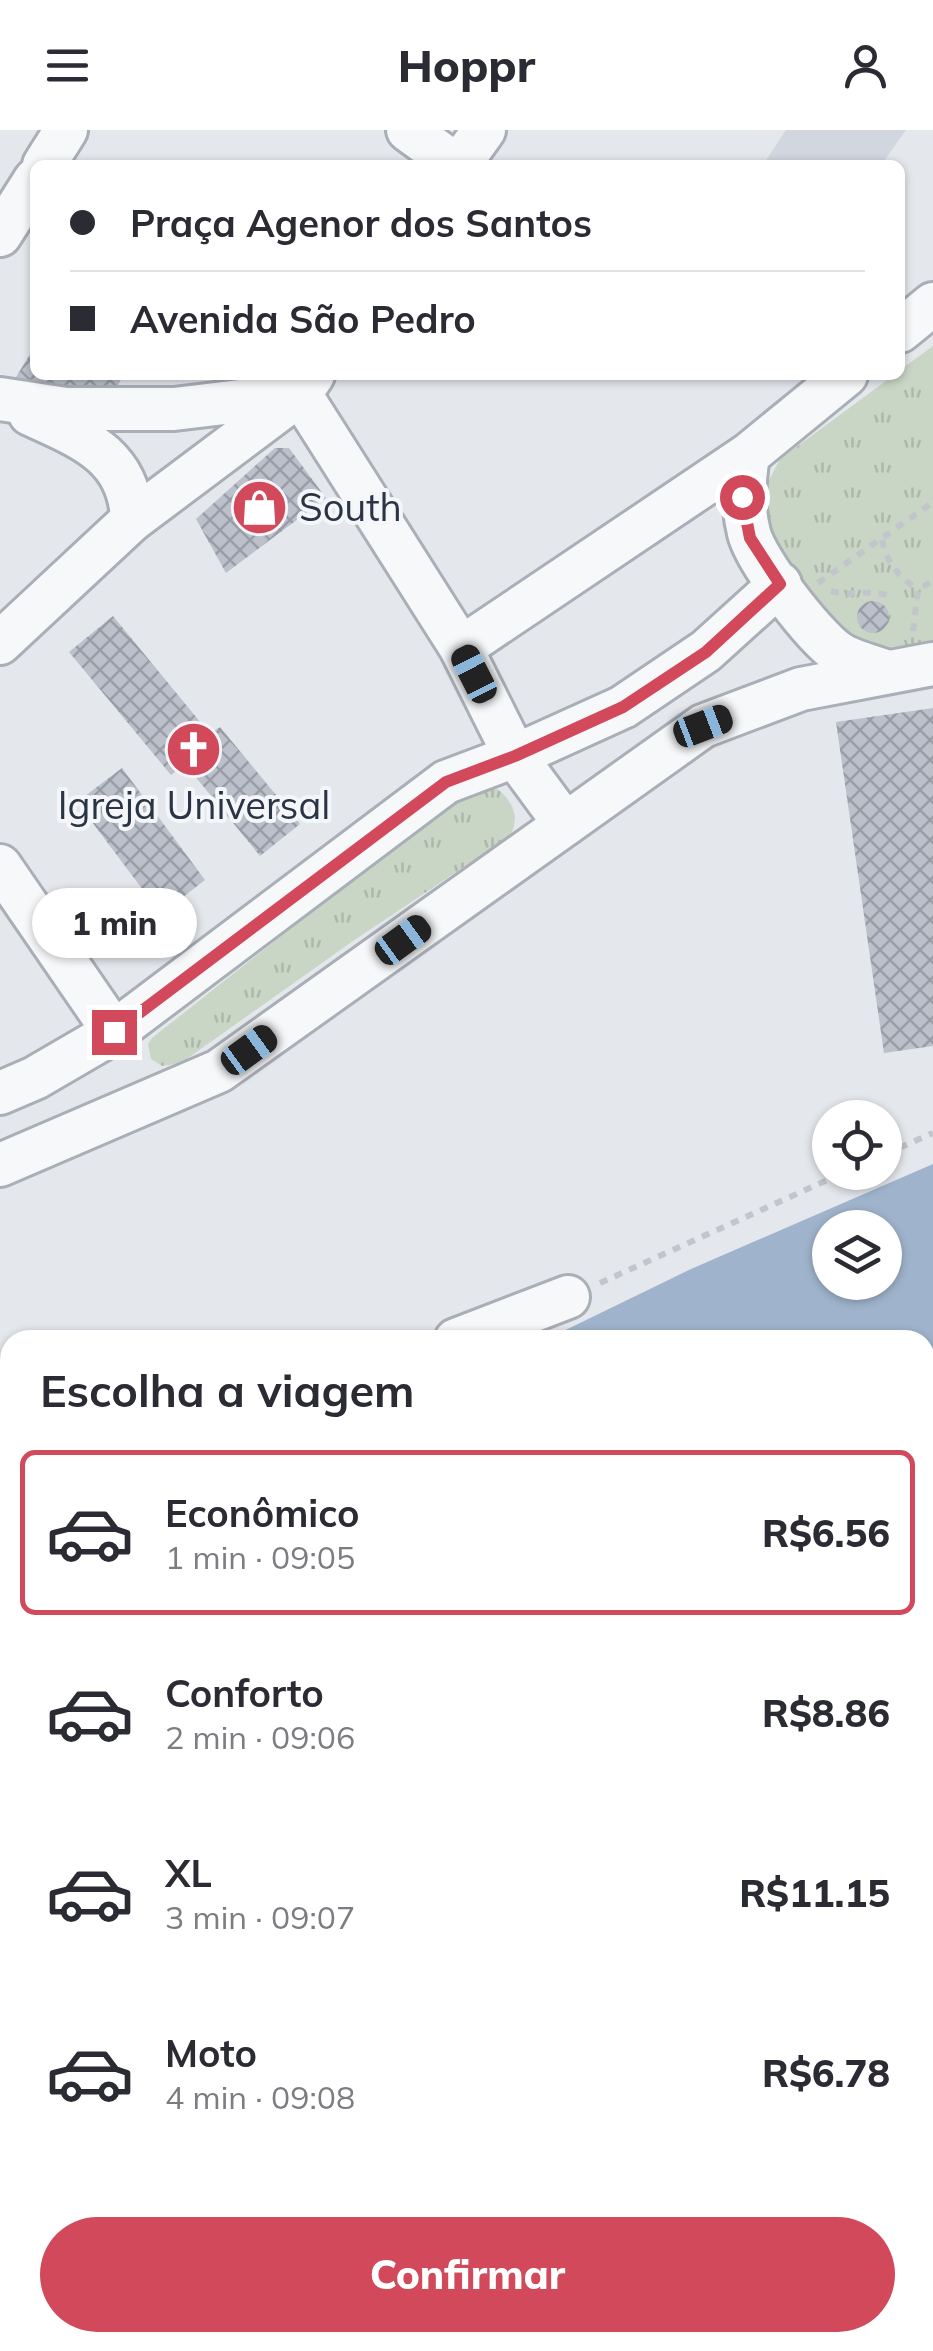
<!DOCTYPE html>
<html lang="pt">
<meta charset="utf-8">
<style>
:root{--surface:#fff;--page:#f7f7f7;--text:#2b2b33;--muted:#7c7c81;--line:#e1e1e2;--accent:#d1495b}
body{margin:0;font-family:Mulish,sans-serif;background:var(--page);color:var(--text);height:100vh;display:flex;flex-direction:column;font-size:38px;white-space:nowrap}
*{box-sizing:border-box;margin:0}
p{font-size:32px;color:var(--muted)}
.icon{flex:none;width:55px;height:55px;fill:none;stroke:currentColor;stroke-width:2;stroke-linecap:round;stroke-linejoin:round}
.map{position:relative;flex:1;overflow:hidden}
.panel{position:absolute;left:0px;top:1200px;width:935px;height:1022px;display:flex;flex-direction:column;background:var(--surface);border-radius:30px 30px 0 0;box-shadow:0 2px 8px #0004}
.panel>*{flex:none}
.top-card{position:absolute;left:30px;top:30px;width:875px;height:220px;border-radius:15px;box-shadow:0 2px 8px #0004;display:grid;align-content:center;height:220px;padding:0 40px;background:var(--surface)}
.buttons{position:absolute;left:812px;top:970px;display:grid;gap:20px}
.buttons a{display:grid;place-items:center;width:90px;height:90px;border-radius:50%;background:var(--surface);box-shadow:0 2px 8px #0004;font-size:50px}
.end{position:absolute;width:45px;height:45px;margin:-22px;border:12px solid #d1495b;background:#fff;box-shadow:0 0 0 5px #fff}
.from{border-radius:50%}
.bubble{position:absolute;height:70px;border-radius:35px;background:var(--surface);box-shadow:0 2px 8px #0004;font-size:32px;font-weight:800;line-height:70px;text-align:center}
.car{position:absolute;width:30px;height:60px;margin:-30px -15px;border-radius:12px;box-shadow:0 0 8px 2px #0007;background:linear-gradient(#222 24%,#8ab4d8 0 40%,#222 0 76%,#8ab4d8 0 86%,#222 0)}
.top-card b{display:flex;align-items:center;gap:35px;height:95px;font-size:38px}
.top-card b+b{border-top:2px solid var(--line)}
.top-card i{width:25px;height:25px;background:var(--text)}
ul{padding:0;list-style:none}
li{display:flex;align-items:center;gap:30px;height:165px;margin:0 20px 15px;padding:0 20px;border:5px solid transparent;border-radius:15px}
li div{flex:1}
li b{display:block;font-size:38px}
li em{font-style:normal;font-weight:800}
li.selected{border-color:var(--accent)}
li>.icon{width:90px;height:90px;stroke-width:1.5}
h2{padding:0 40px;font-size:45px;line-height:120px}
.cta{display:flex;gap:20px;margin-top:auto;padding:20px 40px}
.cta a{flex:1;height:115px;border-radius:60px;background:var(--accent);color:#fff;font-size:40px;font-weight:800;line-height:115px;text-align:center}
header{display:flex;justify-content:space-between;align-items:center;height:130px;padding:0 40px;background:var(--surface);font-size:45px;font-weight:800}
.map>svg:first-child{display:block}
</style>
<header><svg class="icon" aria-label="menu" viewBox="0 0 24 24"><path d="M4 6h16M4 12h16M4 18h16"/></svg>Hoppr<svg class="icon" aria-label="person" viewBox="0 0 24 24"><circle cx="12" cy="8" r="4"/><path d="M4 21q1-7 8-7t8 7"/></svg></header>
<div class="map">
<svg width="933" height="2221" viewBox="0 0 933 2221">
<defs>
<pattern id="grass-tufts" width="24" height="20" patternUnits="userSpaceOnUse" patternTransform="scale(2.5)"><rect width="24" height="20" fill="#c9d6c5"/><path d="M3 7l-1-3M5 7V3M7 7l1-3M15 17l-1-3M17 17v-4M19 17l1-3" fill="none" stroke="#adb8ab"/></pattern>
<pattern id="building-cross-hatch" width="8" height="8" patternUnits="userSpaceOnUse" patternTransform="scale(2.5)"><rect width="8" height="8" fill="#bbc0ca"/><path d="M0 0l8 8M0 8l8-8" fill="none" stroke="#989da6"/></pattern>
</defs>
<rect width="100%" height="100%" fill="#e4e7ec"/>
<polygon fill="#d2d6de" points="786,0 906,0 881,35 763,35"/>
<g fill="url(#grass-tufts)">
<polygon points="933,216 933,516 893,524 835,496 771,413 765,382 766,356 780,329 894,245 900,245 900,240"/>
<path d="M 489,654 C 510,665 522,685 510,706 L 353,811 L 181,933 L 162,936 L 151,929 L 148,914 L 152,908 L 471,656 Z"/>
</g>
<path fill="#9fb4cc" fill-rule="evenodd" d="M 933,1034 L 933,2221 L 0,2221 L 0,1443 L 10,1434 L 10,2212 L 925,2212 L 925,1210 L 545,1210 L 691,1139 ZM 830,1098 L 885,1098 L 885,1152 L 830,1152 Z"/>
<g fill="url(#building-cross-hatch)">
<polygon points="35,216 35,245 123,245 113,266 13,252"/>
<polygon points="275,318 289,318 326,368 226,443 196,389"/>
<circle cx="873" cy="487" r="16"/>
<polygon points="113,486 210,604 220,597 300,694 260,726 185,634 171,645 69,522"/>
<polygon points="933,578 933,916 884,923 836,592"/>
<polygon points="122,638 205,750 161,784 77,672"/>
</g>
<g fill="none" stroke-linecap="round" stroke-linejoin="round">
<defs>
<g id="minor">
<polyline points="408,0 456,35"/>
<polyline points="44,35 66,0"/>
<polyline points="459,35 484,0"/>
<polyline points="0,105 35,50"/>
<polyline points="900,201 933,174"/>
<polyline points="300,264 461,518 515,626 565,694"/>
<polyline points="0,269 66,279 174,279 299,264"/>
<path d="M 30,284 C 82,308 130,325 132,390"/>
<path d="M 748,325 C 744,352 742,375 749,403 C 756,431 813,505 837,522 C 851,532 872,536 888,542"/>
<polyline points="0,513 132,390 300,264 313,245"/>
<polyline points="461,518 748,325 846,245"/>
<polyline points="0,736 114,902"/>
<polyline points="0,963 35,948 114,902 446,652 515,626 623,577 706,521 780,454"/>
<polyline points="0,1035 219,941 703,596 801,559 933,534"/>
<polyline points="456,1210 568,1167"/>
<polyline points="0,1385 10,1381"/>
</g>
</defs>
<use href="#minor" stroke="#a9aeb7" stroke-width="48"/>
<g stroke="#c2c5cb" stroke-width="6" stroke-dasharray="8 8" stroke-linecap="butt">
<path d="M 882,410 C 887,433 898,447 918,459"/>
<polyline points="818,453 932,373 933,368"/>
<path d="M 831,461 C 852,467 867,459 887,465"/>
<polyline points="913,501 918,459 933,451"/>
<polyline points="885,1024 933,1003"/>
<polyline points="600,1153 845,1042"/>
</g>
<use href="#minor" stroke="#f7f8fa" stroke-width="42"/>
</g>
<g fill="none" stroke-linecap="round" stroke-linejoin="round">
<polyline stroke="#d1495b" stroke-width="12" points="114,902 446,652 515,626 623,577 706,522 780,454 750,408 742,367"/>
</g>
<defs>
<symbol id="shop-disc" viewBox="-11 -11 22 22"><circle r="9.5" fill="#d1495b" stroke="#f4f6f9"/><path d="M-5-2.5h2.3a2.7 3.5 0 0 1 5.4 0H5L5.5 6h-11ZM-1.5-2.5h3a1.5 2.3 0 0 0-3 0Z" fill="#fff"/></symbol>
<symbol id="church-disc" viewBox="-11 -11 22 22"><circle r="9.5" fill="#d1495b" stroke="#f4f6f9"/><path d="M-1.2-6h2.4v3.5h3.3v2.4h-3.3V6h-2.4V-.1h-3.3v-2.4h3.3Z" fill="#fff"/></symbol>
</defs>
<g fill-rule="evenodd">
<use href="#shop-disc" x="228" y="346" width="63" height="63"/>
<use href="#church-disc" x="162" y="588" width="63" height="63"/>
</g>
<g text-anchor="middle" stroke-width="8" stroke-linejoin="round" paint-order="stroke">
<g font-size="38" fill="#2b3445" stroke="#f4f6f9" text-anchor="start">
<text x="299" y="391">South</text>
<text x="194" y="689" text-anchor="middle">Igreja Universal</text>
</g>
</g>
</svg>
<div class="buttons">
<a><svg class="icon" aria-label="locate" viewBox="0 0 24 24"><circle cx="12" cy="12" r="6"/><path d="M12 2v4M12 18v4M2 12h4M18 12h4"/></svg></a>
<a><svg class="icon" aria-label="layers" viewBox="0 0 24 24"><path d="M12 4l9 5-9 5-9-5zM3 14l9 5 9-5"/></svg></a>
</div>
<i class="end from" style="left:742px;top:367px"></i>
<i class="end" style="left:114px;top:902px"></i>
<div class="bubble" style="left:32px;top:758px;width:165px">1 min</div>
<i class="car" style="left:474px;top:544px;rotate:333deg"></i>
<i class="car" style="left:703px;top:596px;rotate:69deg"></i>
<i class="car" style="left:403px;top:810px;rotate:54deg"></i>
<i class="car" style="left:249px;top:920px;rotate:54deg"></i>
<div class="top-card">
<b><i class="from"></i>Praça Agenor dos Santos</b>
<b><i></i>Avenida São Pedro</b>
</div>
<section class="panel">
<h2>Escolha a viagem</h2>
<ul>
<li class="selected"><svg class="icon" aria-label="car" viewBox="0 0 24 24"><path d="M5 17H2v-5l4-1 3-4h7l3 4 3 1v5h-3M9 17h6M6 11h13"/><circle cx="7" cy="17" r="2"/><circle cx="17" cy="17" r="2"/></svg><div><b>Econômico</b><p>1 min · 09:05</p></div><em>R$6.56</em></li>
<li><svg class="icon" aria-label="car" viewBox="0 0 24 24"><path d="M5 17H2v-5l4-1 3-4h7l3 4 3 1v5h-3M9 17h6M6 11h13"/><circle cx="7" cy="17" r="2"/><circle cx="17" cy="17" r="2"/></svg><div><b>Conforto</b><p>2 min · 09:06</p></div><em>R$8.86</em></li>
<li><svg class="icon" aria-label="car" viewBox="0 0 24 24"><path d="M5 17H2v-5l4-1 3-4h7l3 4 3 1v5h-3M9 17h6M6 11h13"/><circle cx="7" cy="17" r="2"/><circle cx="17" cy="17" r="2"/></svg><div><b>XL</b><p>3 min · 09:07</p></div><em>R$11.15</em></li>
<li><svg class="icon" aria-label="car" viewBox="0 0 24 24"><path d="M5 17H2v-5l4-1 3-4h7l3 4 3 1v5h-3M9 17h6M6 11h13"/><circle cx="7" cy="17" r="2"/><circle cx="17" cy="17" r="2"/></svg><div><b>Moto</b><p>4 min · 09:08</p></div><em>R$6.78</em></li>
</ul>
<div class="cta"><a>Confirmar</a></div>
</section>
</div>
